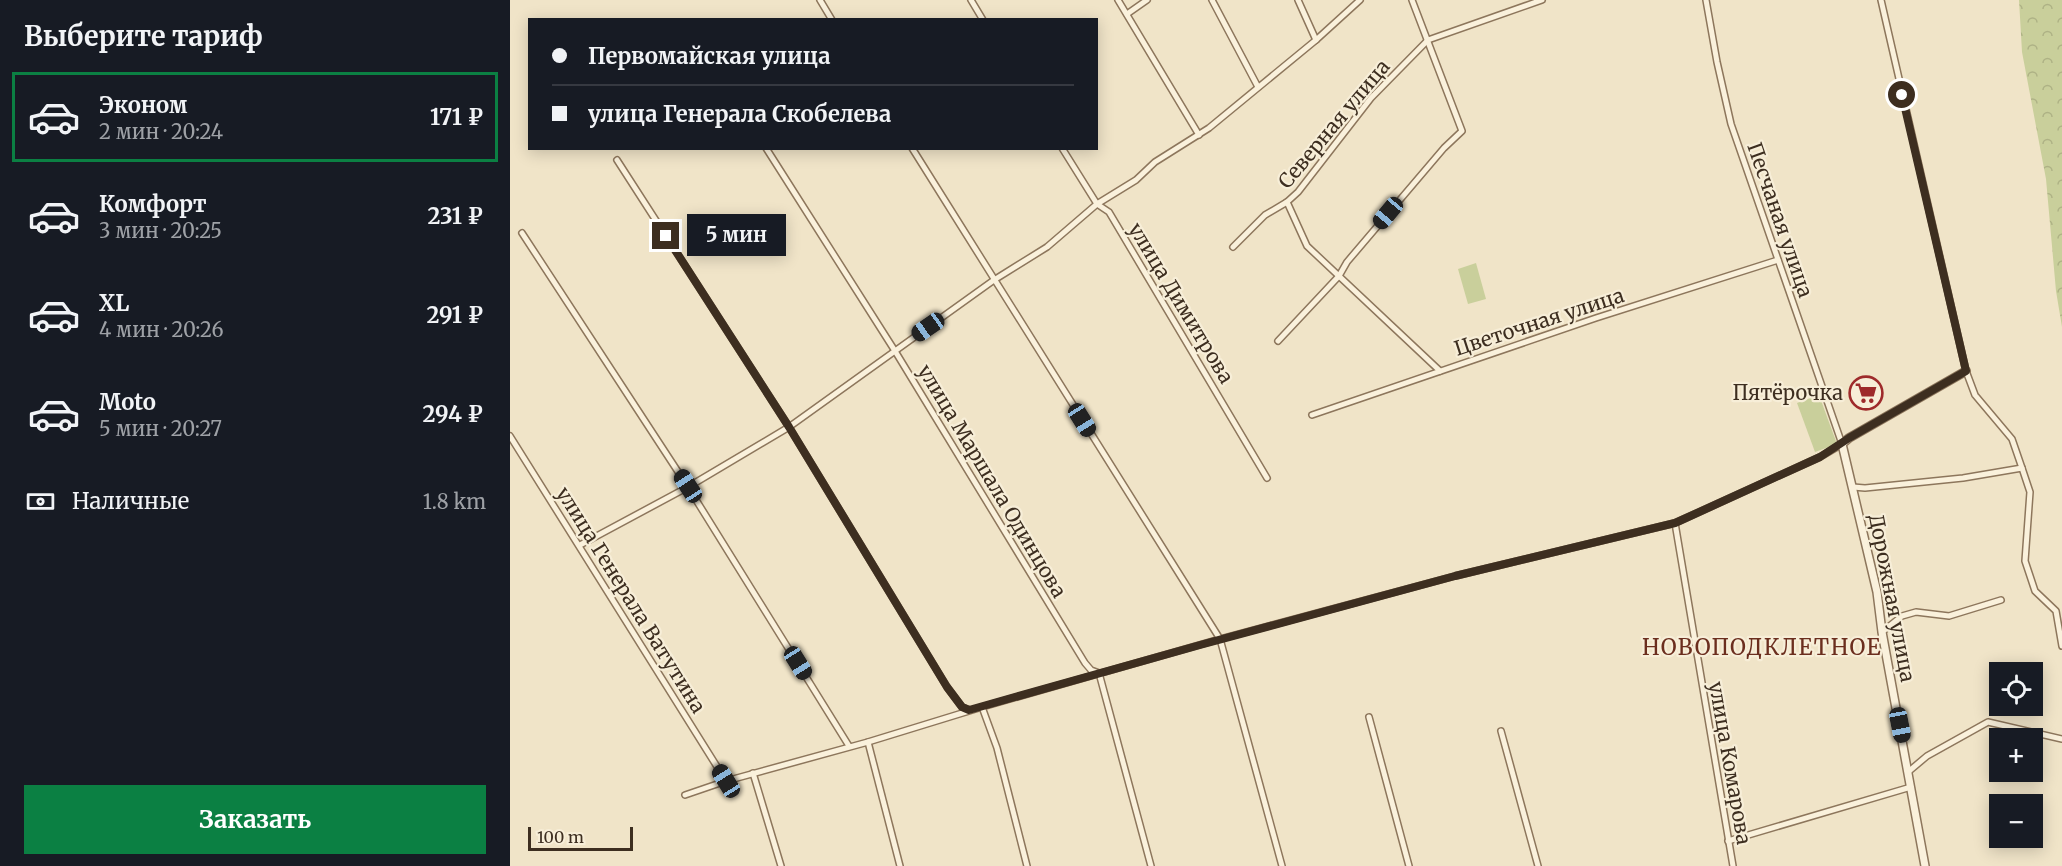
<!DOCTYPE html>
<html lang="ru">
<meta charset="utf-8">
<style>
:root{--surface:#171b24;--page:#20242c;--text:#f1f3f6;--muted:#9ea1a6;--line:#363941;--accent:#0b8043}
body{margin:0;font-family:Merriweather,serif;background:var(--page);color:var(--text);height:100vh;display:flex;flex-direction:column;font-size:22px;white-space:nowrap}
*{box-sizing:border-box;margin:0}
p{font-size:20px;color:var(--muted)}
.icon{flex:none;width:33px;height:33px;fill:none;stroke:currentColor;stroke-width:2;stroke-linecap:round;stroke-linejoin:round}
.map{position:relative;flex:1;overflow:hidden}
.panel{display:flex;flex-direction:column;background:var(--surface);width:510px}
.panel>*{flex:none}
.guide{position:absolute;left:18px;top:18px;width:570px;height:132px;border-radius:0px;box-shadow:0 3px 15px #0003;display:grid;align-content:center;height:132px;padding:0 24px;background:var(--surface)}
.fabs{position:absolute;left:1479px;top:662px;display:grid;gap:12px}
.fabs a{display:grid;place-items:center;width:54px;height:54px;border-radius:0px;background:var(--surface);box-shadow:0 3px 15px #0003;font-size:30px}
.scale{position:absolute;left:18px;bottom:15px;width:105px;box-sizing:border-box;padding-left:6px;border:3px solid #3d2e20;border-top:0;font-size:16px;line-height:21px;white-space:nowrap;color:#3d2e20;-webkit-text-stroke:4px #f7eed8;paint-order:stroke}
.end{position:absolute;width:27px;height:27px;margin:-14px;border:8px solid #3d2e20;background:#fff;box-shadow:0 0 0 3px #fff}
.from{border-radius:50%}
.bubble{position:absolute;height:42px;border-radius:0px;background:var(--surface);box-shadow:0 3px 15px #0003;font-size:20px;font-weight:700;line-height:42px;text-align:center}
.car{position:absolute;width:18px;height:36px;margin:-18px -9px;border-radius:8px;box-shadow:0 0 4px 2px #0007;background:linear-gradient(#222 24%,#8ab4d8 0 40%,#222 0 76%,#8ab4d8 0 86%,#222 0)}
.guide b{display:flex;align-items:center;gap:21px;height:57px;font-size:22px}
.guide b+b{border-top:2px solid var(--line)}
.guide i{width:15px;height:15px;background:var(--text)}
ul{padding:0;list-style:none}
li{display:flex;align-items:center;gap:18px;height:90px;margin:0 12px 9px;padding:0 12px;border:3px solid transparent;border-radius:0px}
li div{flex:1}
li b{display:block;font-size:22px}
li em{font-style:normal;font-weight:700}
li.on{border-color:var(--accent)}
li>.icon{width:54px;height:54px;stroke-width:1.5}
h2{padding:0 24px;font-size:27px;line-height:72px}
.pay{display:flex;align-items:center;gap:15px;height:66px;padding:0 24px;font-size:22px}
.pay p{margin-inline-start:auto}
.button{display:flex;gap:12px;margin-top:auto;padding:12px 24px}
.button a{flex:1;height:69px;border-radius:0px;background:var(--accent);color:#fff;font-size:24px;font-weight:700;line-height:69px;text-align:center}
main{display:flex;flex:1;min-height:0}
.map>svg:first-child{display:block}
</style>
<main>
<section class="panel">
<h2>Выберите тариф</h2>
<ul>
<li class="on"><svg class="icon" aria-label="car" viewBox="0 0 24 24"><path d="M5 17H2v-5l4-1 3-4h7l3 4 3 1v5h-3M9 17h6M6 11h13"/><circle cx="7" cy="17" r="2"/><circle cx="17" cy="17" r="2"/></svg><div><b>Эконом</b><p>2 мин · 20:24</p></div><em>171 ₽</em></li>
<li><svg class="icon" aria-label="car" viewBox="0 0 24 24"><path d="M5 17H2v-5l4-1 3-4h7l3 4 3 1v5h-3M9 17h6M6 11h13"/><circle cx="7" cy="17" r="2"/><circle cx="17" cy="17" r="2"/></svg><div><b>Комфорт</b><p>3 мин · 20:25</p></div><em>231 ₽</em></li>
<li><svg class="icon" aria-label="car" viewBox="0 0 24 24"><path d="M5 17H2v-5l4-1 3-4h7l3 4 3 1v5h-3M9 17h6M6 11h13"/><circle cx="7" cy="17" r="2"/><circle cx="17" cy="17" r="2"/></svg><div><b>XL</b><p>4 мин · 20:26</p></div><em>291 ₽</em></li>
<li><svg class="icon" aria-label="car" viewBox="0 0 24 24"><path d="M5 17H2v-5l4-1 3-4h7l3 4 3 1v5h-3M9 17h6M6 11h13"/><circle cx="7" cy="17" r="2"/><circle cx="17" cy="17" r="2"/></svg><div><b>Moto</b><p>5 мин · 20:27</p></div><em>294 ₽</em></li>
</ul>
<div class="pay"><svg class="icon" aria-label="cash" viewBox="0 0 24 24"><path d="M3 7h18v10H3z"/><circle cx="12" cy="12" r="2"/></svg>Наличные<p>1.8 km</p></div>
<div class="button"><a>Заказать</a></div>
</section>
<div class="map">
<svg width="1552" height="866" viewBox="0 0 1552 866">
<defs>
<pattern id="forest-crowns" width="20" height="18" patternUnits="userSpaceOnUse" patternTransform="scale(1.5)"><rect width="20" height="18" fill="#c9cf9b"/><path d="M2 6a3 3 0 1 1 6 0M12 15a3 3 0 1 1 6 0" fill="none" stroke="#aeb285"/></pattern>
</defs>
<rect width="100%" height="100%" fill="#f0e4c8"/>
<polygon fill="url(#forest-crowns)" points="1509,0 1552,0 1552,327 1546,291 1536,179 1512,52"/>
<g fill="#c9cf9b">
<polygon points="966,263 976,299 958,304 948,269"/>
<polygon points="1309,395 1327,444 1305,452 1287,403"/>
</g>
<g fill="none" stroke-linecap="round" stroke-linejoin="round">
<defs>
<g id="minor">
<polyline points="310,0 322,20"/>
<polyline points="461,0 473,20"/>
<polyline points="608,0 689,135"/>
<polyline points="702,0 748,87"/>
<polyline points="788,0 806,40"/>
<polyline points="1371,0 1456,371 1465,395 1502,439 1512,468 1520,492 1515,561 1525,591 1546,611 1552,646"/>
<polyline points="617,14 637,0"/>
<polyline points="256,148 385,351 575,663 581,670 589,673 641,866"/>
<polyline points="402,148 710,639 772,866"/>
<polyline points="552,148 587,204 599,212 757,478"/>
<polyline points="107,160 279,427 437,687 452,707 459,710"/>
<polyline points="777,202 797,246 930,371"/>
<polyline points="12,233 178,487 339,746"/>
<polyline points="723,247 755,215 777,202 788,192 861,98 918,40 1032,0"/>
<polyline points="768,341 829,276 837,262 934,148 952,131 902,0"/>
<polyline points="802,415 1086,318 1268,260"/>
<polyline points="0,436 216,781"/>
<polyline points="1343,487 1355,488 1453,478 1512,468"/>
<polyline points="1165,523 1223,866"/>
<polyline points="70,545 178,487 279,427 484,280 537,247 587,204 626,180 645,162 699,128 806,40 850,0"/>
<polyline points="1372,632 1392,616 1406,612 1439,616 1491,600"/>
<polyline points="472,707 487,748 517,866"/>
<polyline points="859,717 899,866"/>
<polyline points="991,731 1028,866"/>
<polyline points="358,742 390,866"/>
<polyline points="1398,772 1417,756 1478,722 1552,739"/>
<polyline points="243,773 271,866"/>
<polyline points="175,795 216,781 358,742 472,707 710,639 945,576 1165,523 1310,457 1332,444 1221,124 1207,62 1196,0"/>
<polyline points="1218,841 1401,787"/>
</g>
<polyline id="tertiary" points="1415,866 1372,632 1367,592 1332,444 1339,438 1456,371"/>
</defs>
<use href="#minor" stroke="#8d765c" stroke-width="8"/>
<use href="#tertiary" stroke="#8d765c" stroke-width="10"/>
<use href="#minor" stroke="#faf1dc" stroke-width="5"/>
<use href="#tertiary" stroke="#faf1dc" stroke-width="7"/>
</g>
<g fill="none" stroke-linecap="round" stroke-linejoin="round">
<polyline stroke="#3d2e20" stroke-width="8" points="156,236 279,427 437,687 452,707 459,710 690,645 945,576 1165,523 1310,457 1339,438 1456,371 1392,95"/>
</g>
<defs>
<symbol id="supermarket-ring" viewBox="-11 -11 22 22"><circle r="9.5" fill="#f7eed8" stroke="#9e2a2b" stroke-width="1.5"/><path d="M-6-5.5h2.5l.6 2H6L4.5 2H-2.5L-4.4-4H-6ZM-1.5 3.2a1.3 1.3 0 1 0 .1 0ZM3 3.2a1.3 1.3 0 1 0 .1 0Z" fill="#9e2a2b"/></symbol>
</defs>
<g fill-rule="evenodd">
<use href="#supermarket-ring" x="1337" y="374" width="38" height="38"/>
</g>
<g text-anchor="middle" stroke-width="4.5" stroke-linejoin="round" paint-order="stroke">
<g font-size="20" fill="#3d2e20" stroke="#f7eed8">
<text transform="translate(824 124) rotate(-50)" y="7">Северная улица</text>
<text transform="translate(1270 220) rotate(71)" y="7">Песчаная улица</text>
<text transform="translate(671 303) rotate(59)" y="7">улица Димитрова</text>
<text transform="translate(1029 322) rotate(-18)" y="7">Цветочная улица</text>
<text transform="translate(482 481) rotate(59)" y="7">улица Маршала Одинцова</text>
<text transform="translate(1382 598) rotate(79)" y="7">Дорожная улица</text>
<text transform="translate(121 600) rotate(58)" y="7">улица Генерала Ватутина</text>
<text transform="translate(1220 763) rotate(80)" y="7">улица Комарова</text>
</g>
<g font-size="20" fill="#3d2e20" stroke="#f7eed8" text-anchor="end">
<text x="1333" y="400">Пятёрочка</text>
</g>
<g font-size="22" letter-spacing="1.5" fill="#6b2e1e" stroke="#f7eed8">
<text x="1252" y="655">НОВОПОДКЛЕТНОЕ</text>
</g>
</g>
</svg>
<div class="fabs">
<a><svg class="icon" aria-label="locate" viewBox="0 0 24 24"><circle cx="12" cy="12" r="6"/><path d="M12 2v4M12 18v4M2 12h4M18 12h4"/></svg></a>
<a>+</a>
<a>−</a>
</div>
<div class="scale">100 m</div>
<i class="end from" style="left:1392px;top:95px"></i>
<i class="end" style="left:156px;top:236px"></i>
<div class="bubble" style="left:177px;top:214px;width:99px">5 мин</div>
<i class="car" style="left:878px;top:213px;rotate:220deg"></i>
<i class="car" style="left:418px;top:327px;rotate:235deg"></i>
<i class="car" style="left:572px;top:420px;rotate:148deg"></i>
<i class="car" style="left:178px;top:486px;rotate:327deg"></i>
<i class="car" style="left:288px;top:663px;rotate:148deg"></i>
<i class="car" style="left:1390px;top:725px;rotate:169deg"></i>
<i class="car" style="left:216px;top:781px;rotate:328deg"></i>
<div class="guide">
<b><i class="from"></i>Первомайская улица</b>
<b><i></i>улица Генерала Скобелева</b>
</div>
</div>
</main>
